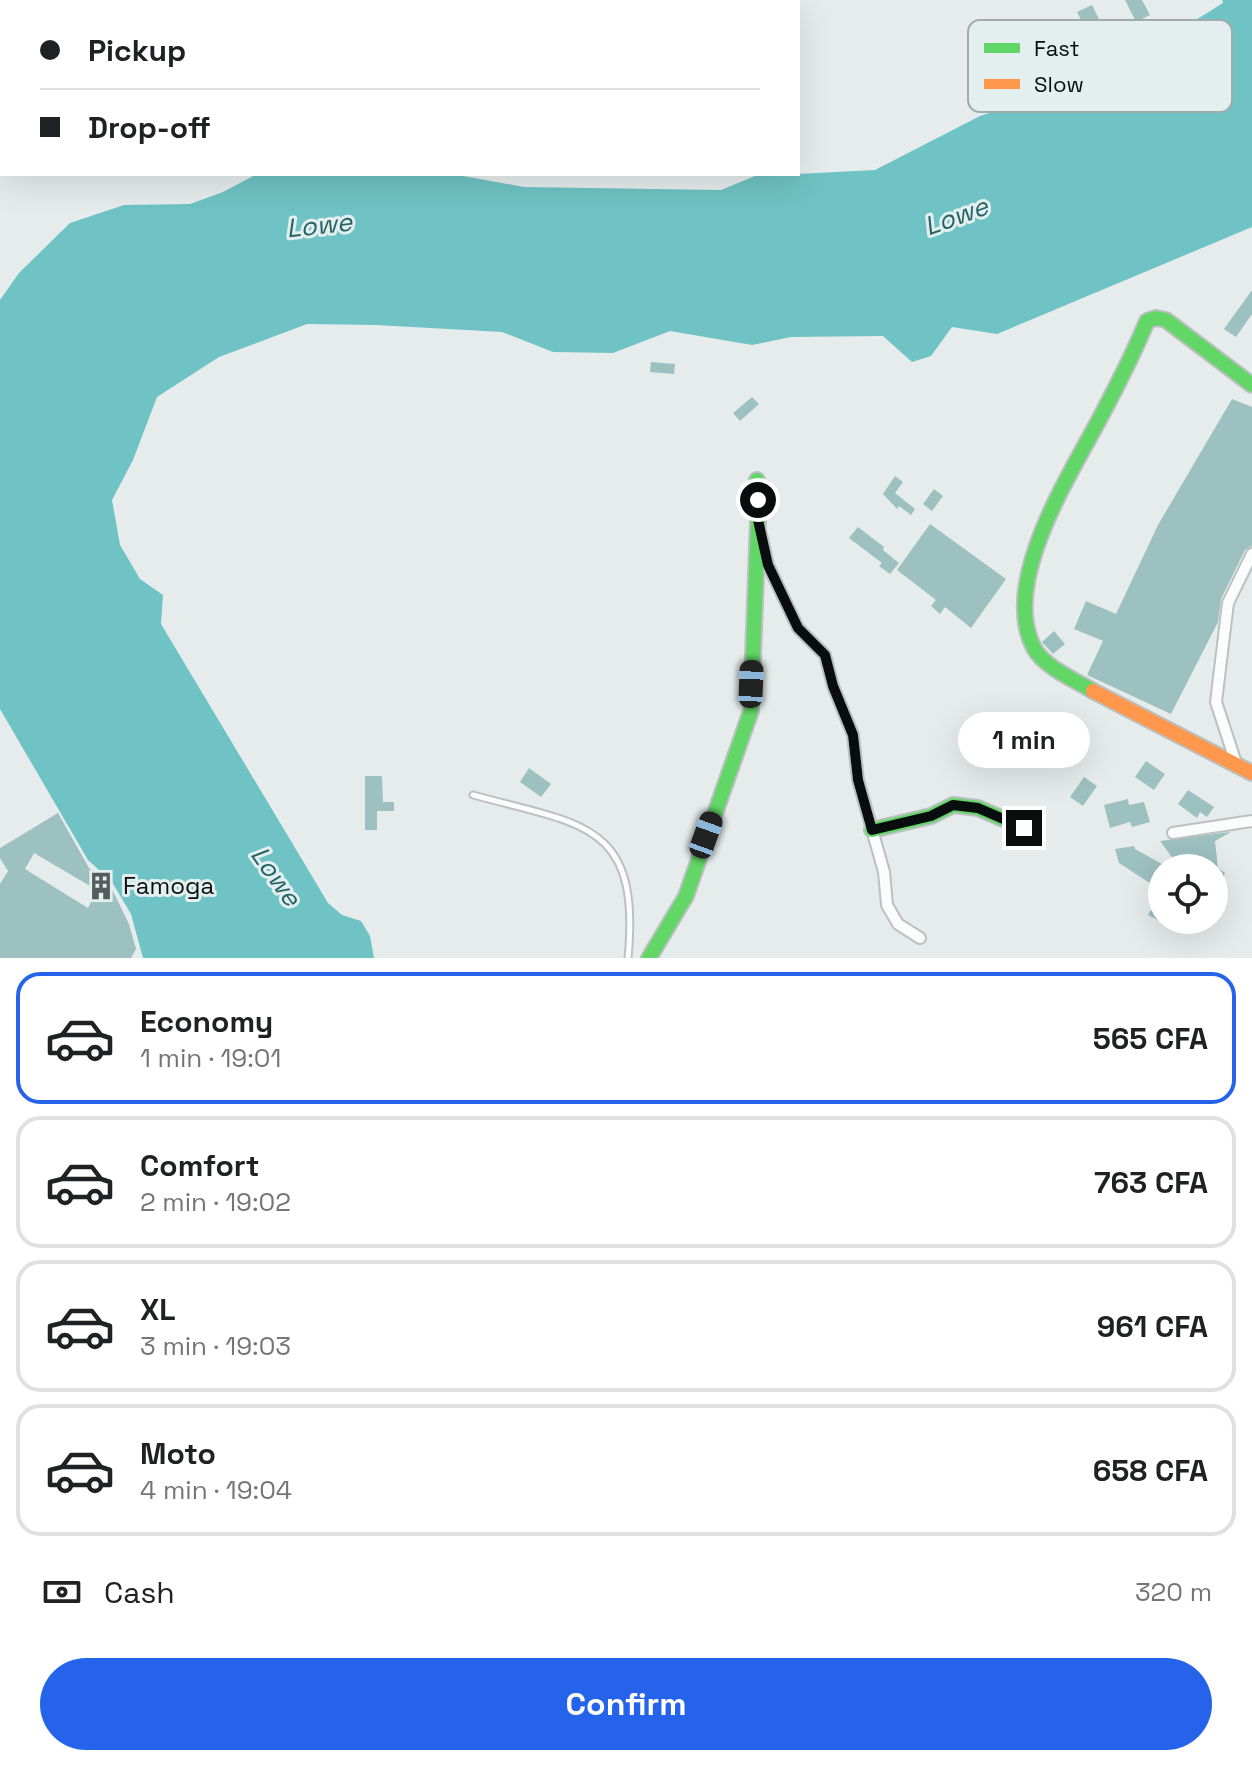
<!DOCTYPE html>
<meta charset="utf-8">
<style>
:root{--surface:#fff;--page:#f2f2f2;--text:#202124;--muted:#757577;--line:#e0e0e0;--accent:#2563eb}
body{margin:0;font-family:"Space Grotesk",sans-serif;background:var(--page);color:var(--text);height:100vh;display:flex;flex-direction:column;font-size:30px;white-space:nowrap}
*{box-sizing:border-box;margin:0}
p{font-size:26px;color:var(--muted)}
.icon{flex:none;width:44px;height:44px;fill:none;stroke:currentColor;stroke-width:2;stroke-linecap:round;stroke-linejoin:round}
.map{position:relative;height:958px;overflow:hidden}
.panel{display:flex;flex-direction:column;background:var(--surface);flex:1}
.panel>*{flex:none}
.guide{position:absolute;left:0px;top:0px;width:800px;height:176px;box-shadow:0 8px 32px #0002;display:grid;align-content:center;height:176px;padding:0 40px;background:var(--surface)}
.fabs{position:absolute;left:1148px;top:854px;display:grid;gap:16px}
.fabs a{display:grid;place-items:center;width:80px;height:80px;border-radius:50%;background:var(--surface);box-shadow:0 8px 32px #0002;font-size:40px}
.end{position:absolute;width:36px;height:36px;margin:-18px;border:10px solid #090d0d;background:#fff;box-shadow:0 0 0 4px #fff}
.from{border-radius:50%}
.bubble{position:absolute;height:56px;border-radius:28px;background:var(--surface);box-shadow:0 8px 32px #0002;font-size:26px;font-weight:700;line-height:56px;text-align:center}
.car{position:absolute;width:24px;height:48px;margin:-24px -12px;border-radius:10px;box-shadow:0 0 6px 2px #0007;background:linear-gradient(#222 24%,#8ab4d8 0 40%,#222 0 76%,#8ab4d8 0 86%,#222 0)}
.guide b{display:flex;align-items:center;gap:28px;height:76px;font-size:30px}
.guide b+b{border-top:2px solid var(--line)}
.guide i{width:20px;height:20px;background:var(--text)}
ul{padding:14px 0 0;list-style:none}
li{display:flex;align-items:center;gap:24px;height:132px;margin:0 16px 12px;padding:0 24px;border:4px solid var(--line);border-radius:24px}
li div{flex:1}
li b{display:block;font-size:30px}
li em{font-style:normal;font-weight:700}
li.current{border-color:var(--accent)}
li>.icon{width:72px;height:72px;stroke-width:1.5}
.pay{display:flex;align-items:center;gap:20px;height:88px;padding:0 40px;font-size:30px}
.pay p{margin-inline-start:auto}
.action{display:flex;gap:16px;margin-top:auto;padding:16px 40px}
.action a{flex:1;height:92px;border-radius:48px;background:var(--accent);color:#fff;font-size:32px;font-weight:700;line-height:92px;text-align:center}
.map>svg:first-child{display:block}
</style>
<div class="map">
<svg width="1252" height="958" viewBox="0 0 1252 958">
<rect width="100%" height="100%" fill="#e6ecec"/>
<polygon fill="#6fc3c4" points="1222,0 1252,0 1252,227 997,334 952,327 931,356 912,362 883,336 791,337 752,345 670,331 613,353 553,352 502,332 376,325 307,324 219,357 157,397 133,460 112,500 120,545 140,579 163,595 161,624 328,903 342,915 361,921 370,936 374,958 143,958 131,914 112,882 88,860 0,709 0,300 19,273 70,223 124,205 190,204 223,192 257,174 452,174 524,187 721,190 755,176 875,170 980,116 1109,74 1223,3"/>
<g fill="#9dc0c0" fill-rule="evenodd">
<polygon points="1125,0 1142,0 1150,15 1136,22"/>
<polygon points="1092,5 1108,37 1093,44 1077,12"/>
<polygon points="1252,290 1252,314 1236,337 1224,329"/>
<polygon points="651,362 675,364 674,374 650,372"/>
<polygon points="752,397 759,404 740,421 733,413"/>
<polygon points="1232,399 1252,407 1252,546 1245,550 1221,599 1218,622 1171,714 1087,675 1103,641 1074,629 1086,601 1116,614 1158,525"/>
<polygon points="895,476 903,482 895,493 915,509 911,515 899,506 897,509 883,494"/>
<polygon points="934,489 943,496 932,511 923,504"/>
<polygon points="930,524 1006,579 971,628 945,607 940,614 931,606 936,600 897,570"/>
<polygon points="858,527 884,547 883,550 899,563 890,574 879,566 882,563 849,538"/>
<polygon points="1054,631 1065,644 1053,654 1042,642"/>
<polygon points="1146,761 1165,774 1154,790 1135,777"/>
<polygon points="529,768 551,784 541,797 520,782"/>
<polygon points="365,776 382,776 383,802 394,802 394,811 377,811 377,830 365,830"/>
<polygon points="1084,777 1097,786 1083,806 1070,797"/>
<polygon points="1188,790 1214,807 1207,817 1200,812 1197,818 1178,804"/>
<polygon points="1128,799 1129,805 1144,802 1150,822 1132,827 1130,822 1110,828 1104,805"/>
<path d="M 58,813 L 89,868 L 109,883 L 129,924 L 136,949 L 131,958 L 0,958 L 0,884 L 8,871 L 0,858 L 0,848 ZM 34,853 L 97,890 L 88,908 L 25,869 Z"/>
<polygon points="1231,832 1215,841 1218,868 1225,873 1216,901 1214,901 1214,868 1180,868 1160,841"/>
<polygon points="1134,846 1135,849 1162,864 1162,891 1119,863 1115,849"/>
<polygon points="1162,892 1162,914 1158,920 1148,915"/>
</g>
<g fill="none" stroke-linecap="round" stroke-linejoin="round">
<defs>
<path id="lane" d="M 473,795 C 583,825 641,822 628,958"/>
<g id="street">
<polyline points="485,0 485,2"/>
<polyline points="682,2 683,0"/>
<polyline points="761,534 768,565 798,628 825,655 833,686 853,735 858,780 884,872 887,905 898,924 920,938"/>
<polyline points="1236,763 1216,702 1228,603 1252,554"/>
<polyline points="1173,833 1252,821"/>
</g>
<g id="fast">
<path d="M 1093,691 C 1075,680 1044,667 1034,648 C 1000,584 1068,478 1099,420 C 1116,388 1133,355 1147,321 L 1156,318 L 1166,320 L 1252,385"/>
<polyline points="872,830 931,816 953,805 978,808 1024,828"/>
<polyline points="649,958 686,896 751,711 758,520 757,480"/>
</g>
<polyline id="slow" points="1093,691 1252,773"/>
</defs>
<use href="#lane" stroke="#bbc0c0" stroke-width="9"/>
<use href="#street" stroke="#bbc0c0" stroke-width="14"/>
<use href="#fast" stroke="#bbc0c0" stroke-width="18"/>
<use href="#slow" stroke="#bbc0c0" stroke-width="18"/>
<use href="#lane" stroke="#fbfcfc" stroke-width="5"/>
<use href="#street" stroke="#fbfcfc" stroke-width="10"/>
<use href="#fast" stroke="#63d668" stroke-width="14"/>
<use href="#slow" stroke="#ff974d" stroke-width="14"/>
</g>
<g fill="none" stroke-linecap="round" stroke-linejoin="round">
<polyline stroke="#090d0d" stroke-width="10" points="758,500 758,520 768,565 798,628 825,655 833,686 853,735 858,780 872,830 931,816 953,805 978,808 1024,828"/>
</g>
<defs>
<symbol id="building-bare" viewBox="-9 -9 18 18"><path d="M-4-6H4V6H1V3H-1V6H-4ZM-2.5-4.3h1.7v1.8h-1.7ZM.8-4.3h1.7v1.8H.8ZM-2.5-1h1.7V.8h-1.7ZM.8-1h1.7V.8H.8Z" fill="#565b5b" stroke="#e3efef" stroke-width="2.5" paint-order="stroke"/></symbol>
</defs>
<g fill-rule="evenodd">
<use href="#building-bare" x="81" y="866" width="40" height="40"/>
</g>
<g text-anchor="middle" stroke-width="6" stroke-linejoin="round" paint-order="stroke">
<g font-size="24" fill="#090d0d" stroke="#e3efef" text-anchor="start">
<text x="123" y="894">Famoga</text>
</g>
<g font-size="26" font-style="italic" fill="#256364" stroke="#e3efef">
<text transform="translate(956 216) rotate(-20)" y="9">Lowe</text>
<text transform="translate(319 225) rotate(-6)" y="9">Lowe</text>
<text transform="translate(276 876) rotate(55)" y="9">Lowe</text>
</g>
</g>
<rect x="968" y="20" width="264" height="92" rx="12" fill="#e3efef" stroke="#a2abab" stroke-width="2"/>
<rect x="984" y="43" width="36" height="10" fill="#63d668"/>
<rect x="984" y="79" width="36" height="10" fill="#ff974d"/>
<g font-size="22" fill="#090d0d">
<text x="1034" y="56">Fast</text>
<text x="1034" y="92">Slow</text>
</g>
</svg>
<div class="fabs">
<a><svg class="icon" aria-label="locate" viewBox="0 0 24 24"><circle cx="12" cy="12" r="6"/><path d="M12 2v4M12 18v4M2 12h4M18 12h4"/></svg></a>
</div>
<i class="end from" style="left:758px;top:500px"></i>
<i class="end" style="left:1024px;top:828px"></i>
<div class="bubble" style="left:958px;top:712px;width:132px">1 min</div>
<i class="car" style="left:751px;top:684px;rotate:2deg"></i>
<i class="car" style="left:706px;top:835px;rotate:20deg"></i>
<div class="guide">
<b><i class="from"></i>Pickup</b>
<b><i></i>Drop-off</b>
</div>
</div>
<section class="panel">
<ul>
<li class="current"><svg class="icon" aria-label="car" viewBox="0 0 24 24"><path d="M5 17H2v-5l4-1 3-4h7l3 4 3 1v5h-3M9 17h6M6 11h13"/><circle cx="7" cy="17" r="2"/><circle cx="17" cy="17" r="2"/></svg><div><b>Economy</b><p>1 min · 19:01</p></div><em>565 CFA</em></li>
<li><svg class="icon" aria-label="car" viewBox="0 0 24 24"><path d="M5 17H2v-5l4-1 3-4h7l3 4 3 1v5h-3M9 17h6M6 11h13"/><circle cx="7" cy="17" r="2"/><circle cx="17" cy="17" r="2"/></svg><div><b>Comfort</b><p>2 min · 19:02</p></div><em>763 CFA</em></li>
<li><svg class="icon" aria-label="car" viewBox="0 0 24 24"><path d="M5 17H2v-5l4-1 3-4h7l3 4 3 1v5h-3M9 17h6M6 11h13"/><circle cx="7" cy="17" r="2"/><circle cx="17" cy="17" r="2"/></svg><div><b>XL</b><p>3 min · 19:03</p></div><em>961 CFA</em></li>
<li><svg class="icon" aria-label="car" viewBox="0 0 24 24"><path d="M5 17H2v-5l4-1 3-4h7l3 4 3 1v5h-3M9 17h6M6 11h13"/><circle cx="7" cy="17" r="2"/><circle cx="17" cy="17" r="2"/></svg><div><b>Moto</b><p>4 min · 19:04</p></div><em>658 CFA</em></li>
</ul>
<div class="pay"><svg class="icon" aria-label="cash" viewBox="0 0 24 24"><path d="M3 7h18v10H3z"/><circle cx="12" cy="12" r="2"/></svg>Cash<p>320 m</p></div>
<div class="action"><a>Confirm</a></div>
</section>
